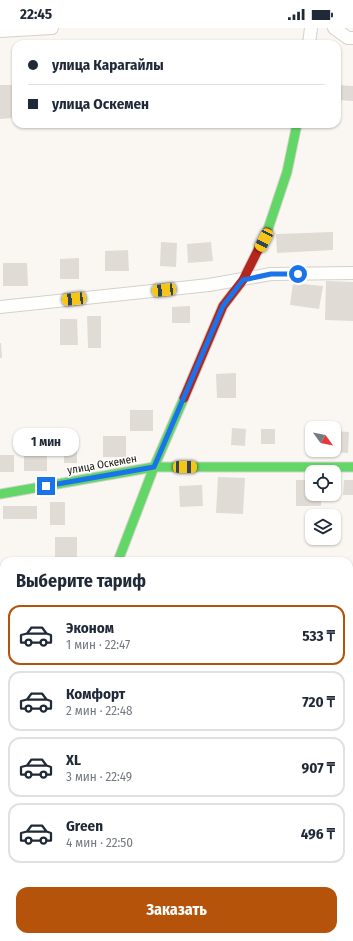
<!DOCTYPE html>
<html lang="ru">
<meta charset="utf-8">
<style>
:root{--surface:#fff;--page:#f2f2f3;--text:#1f2937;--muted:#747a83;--line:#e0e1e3;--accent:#b45309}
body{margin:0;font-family:"Fira Sans Condensed",sans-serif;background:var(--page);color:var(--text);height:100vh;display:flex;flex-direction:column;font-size:15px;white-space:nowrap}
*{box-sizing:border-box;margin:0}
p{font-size:13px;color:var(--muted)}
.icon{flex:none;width:22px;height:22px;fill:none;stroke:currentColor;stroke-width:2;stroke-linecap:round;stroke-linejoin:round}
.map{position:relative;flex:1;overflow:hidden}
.side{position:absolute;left:0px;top:529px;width:353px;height:384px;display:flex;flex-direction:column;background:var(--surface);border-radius:12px 12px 0 0;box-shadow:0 1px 3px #0004}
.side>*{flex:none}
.banner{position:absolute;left:12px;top:12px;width:329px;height:88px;border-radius:12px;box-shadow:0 1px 3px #0004;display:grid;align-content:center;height:88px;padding:0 16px;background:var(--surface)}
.needle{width:26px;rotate:123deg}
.buttons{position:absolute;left:305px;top:393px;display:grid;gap:8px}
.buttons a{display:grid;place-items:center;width:36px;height:36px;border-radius:8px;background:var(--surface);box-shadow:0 1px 3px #0004;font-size:20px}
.end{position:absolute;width:18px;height:18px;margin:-9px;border:5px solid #1a73e8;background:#fff;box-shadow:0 0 0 2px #fff}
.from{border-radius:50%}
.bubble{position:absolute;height:28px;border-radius:12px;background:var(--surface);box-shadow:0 1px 3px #0004;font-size:13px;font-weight:700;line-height:28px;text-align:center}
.car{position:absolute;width:12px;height:24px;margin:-12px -6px;border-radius:5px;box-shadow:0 0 3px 1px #0007;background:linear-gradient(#f5c518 24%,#345 0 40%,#f5c518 0 76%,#345 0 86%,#f5c518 0)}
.banner b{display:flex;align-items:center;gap:14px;height:38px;font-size:15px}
.banner b+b{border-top:1px solid var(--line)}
.banner i{width:10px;height:10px;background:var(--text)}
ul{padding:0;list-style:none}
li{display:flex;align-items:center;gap:12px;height:60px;margin:0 8px 6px;padding:0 8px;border:2px solid var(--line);border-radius:12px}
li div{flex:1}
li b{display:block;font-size:15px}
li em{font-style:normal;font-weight:700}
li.selected{border-color:var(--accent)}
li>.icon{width:36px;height:36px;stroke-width:1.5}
h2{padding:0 16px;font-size:18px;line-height:48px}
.button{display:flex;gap:8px;margin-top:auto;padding:8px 16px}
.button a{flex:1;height:46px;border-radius:12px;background:var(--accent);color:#fff;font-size:16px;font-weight:700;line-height:46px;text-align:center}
.status{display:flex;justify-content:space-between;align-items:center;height:28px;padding:0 20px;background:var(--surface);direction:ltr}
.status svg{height:11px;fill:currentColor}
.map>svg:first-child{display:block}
</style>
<div class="status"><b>22:45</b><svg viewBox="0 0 49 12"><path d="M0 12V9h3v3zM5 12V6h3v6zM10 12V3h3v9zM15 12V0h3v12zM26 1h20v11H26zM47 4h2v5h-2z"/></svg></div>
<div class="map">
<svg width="353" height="913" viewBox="0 0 353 913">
<rect width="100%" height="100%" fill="#faf7f2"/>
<g fill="#e0dcd5">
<polygon points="0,57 12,57 13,90 0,91"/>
<polygon points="337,57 353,58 353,73 337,72"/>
<polygon points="333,204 333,222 277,225 276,206"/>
<polygon points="161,214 177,215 176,239 160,238"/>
<polygon points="211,214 213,233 188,235 187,216"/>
<polygon points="128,222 129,243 105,243 105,223"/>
<polygon points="79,230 79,251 60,251 60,231"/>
<polygon points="3,235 27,235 28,258 3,258"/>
<polygon points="326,253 353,254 353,293 325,292"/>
<polygon points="293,255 323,258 319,281 290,277"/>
<polygon points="190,278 190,295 172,295 172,279"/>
<polygon points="87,288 101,288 101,320 88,320"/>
<polygon points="60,291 77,291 78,317 60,317"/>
<polygon points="0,315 1,315 2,330 0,330"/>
<polygon points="236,345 236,370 217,370 216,346"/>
<rect x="130" y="382" width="23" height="21"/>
<polygon points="232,400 246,401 245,418 231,417"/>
<rect x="261" y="401" width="14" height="15"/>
<polygon points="334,403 349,404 348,425 328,424 328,422 334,422"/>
<rect x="103" y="408" width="23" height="21"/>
<polygon points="77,419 77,435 64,435 64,420"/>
<rect x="24" y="422" width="23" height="21"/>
<rect x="0" y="427" width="14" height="17"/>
<polygon points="218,449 245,450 243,486 216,485"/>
<polygon points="296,452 312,452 312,466 321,466 321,478 296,478"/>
<polygon points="344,452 353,452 353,467 343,467"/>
<polygon points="202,457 203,478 180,479 179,458"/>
<rect x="50" y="474" width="15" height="23"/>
<rect x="3" y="478" width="34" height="13"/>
<rect x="55" y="509" width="22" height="24"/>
</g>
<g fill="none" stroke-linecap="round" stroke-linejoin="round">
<defs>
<g id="street">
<polyline points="334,0 348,10 353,10"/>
<polyline points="0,3 52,0"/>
<polyline points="309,16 311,0"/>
<polyline points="0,279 209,257 271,246 353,245"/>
<polyline points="349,620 353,620"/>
<polyline points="0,657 4,657"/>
<polyline points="349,845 353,844"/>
<polyline points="0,872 4,872"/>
</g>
<g id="fast">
<polyline points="267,204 287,144 297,96"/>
<polyline points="0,466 154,439 353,439"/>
<polyline points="118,533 154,439 184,370"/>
</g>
<polyline id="jam" points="184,370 223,278 243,252 267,204"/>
</defs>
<use href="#street" stroke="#d5d1ca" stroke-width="14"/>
<use href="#fast" stroke="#d5d1ca" stroke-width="11"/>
<use href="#jam" stroke="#d5d1ca" stroke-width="11"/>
<use href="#street" stroke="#fefefd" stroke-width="12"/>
<use href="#fast" stroke="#63d668" stroke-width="9"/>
<use href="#jam" stroke="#b3261e" stroke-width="9"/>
</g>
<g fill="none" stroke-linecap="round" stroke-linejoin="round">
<polyline stroke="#1a73e8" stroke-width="5" points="46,458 154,439 223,278 243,252 271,246 298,246"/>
</g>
<g text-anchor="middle" stroke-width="3" stroke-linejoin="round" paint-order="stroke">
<g font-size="11" fill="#1a150d" stroke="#fff">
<text transform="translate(102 436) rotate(-10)" y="4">улица Оскемен</text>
</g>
</g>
</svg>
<div class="buttons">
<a><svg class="needle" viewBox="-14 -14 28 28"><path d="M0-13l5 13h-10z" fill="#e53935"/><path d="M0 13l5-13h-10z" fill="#747a83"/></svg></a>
<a><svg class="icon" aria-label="locate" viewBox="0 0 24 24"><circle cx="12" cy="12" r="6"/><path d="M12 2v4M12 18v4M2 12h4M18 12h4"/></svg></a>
<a><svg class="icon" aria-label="layers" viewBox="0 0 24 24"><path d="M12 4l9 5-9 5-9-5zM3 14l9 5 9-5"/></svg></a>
</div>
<i class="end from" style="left:298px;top:246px"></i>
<i class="end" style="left:46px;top:458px"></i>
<div class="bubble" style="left:13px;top:400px;width:66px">1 мин</div>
<i class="car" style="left:264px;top:212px;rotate:207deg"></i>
<i class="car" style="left:164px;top:262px;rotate:264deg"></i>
<i class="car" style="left:74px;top:271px;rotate:264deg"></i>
<i class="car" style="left:185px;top:439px;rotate:90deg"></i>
<div class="banner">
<b><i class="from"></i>улица Карагайлы</b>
<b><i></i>улица Оскемен</b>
</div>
<section class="side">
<h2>Выберите тариф</h2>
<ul>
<li class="selected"><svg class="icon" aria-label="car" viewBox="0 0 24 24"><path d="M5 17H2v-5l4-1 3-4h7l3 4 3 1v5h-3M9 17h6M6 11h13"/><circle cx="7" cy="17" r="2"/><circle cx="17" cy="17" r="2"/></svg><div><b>Эконом</b><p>1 мин · 22:47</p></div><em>533 ₸</em></li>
<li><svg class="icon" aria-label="car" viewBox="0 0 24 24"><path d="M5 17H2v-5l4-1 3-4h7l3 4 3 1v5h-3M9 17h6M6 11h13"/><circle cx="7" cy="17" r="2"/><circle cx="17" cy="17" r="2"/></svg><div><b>Комфорт</b><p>2 мин · 22:48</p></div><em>720 ₸</em></li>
<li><svg class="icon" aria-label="car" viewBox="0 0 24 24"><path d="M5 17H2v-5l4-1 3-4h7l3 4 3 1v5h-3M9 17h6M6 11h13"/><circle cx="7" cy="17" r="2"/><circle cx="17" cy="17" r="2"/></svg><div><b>XL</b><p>3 мин · 22:49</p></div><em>907 ₸</em></li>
<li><svg class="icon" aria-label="car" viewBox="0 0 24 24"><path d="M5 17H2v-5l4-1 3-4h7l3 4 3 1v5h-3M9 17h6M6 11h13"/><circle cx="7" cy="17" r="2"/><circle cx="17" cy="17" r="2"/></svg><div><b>Green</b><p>4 мин · 22:50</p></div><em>496 ₸</em></li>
</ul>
<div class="button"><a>Заказать</a></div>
</section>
</div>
